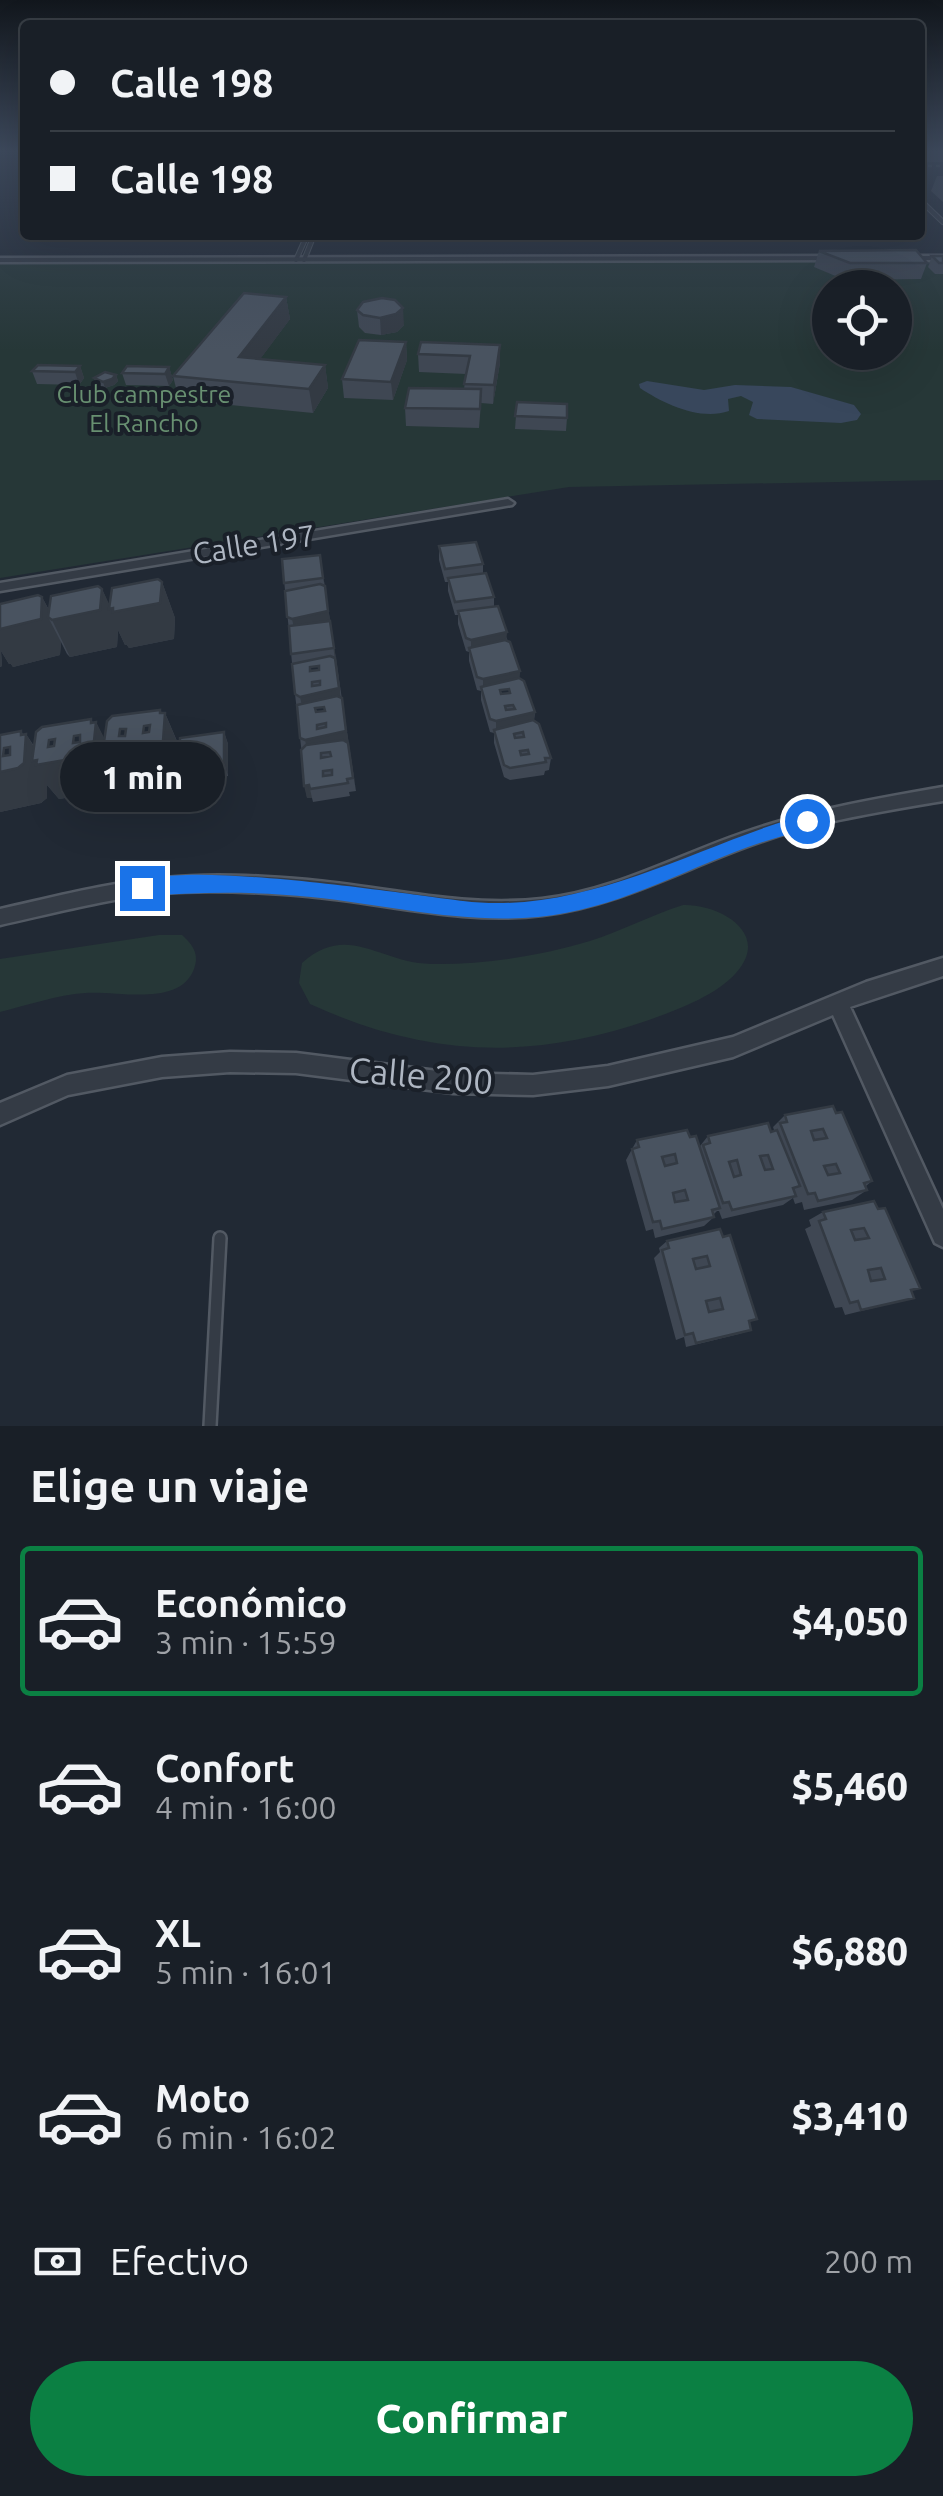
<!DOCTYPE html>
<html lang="es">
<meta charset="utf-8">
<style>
:root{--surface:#191f27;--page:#22272f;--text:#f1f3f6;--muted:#9fa2a7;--line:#373d44;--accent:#0b8043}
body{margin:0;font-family:Ubuntu,sans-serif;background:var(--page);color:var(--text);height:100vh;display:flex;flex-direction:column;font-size:38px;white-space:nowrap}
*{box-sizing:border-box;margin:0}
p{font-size:32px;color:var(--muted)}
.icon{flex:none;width:55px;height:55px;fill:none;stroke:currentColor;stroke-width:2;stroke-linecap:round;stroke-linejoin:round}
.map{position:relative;height:1426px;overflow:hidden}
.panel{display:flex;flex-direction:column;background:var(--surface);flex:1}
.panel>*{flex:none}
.hud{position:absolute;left:20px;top:20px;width:905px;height:220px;border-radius:10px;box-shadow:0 10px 40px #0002,0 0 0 2px var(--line);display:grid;align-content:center;height:220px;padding:0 30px;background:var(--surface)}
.controls{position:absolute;left:812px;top:270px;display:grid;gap:20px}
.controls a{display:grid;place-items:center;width:100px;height:100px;border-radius:50%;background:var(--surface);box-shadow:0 10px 40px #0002,0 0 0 2px var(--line);font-size:50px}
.end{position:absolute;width:45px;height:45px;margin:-22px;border:12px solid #1a73e8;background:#fff;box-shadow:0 0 0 5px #fff}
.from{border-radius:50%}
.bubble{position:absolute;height:70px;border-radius:35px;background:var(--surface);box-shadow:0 10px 40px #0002,0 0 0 2px var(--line);font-size:32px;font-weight:800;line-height:70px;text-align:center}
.hud b{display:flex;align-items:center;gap:35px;height:95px;font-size:38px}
.hud b+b{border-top:2px solid var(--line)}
.hud i{width:25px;height:25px;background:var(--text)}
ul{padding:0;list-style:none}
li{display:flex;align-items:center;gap:30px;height:150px;margin:0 20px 15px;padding:0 10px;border:5px solid transparent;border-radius:10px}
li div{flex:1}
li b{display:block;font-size:38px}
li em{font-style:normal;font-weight:800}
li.on{border-color:var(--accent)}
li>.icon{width:90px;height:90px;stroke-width:1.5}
h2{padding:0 30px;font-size:45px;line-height:120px}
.pay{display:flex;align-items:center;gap:25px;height:110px;padding:0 30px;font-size:38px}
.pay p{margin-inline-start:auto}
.primary-button{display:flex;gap:20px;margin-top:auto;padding:20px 30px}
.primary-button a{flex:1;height:115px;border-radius:60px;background:var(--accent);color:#fff;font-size:40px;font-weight:800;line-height:115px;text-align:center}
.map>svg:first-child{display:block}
</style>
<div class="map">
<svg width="943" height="1426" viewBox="0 0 943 1426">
<rect width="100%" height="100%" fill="#212934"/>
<g fill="#263737" fill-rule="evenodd">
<path d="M 943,261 L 943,480 L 569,487 L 0,578 L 0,264 ZM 830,288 L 895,288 L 895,352 L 830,352 Z"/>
<path d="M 683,905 C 719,904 772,933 736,973 C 715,996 679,1009 649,1020 C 530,1061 425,1057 310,1004 L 299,983 L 302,963 C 348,922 379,963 431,964 C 483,965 540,956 590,941 C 622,931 651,915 683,905 Z"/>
<path d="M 159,935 L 182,935 C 192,944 200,954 194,969 C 179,1008 117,990 85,993 C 57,995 28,1005 0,1012 L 0,959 Z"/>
</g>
<path fill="#38475c" d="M 647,381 L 704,390 L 735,385 L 791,387 L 854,405 L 861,414 L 857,420 L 841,423 L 757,419 L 749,415 L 753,402 L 741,396 L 728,399 L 729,411 C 700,421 664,404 640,388 L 639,384 Z"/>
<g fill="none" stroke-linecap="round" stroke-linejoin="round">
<defs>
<g id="lane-far1">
<polyline points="920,200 943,222"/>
<polyline points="296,260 307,235"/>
<polyline points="304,260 314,235"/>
</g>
<polyline id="lane" points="210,1426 220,1238"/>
<g id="street">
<polygon points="839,256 840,258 836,260 0,262 0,258"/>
<polygon points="904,256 943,256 943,260 901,260 900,258"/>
<polygon points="508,499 514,503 512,505 0,591 0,583"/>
<path d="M 943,787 L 943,801 C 878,812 813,822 751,845 C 681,870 617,906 543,915 C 464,925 386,903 308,896 C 261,892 212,889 164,893 C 109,898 54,913 0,925 L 0,909 C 54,897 109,882 164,878 C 212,873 260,876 308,880 C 386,887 463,908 542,899 C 614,891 676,856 743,833 C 808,810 876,799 943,787 Z"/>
<polygon points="943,958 943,976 850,1007 943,1209 943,1247 935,1243 833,1015 733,1057 608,1086 533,1095 453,1093 296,1073 230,1072 162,1077 68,1095 0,1125 0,1103 67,1075 162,1057 230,1052 296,1053 453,1073 533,1075 608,1066 733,1037 866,982"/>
</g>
</defs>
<use href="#lane-far1" stroke="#525963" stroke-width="6"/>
<use href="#lane" stroke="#525963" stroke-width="16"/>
<use href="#street" stroke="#525963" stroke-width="5"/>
<polyline stroke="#425255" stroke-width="2.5" stroke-dasharray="4 4" stroke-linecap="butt" points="920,166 943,166"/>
<use href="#lane-far1" stroke="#343b45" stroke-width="4"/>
<use href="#lane" stroke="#343b45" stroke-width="11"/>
<use href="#street" fill="#343b45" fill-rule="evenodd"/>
</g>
<g fill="#3f4753" fill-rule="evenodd">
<rect x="920" y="151" width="23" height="11"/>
<polygon points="937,176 943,176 943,202 931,191"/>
<polygon points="819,251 927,263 921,279 845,280 814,267"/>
<polygon points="932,256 943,256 943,274 935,274 928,267"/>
<polygon points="286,297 290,319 260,359 325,365 328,388 313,413 179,400 173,376"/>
<polygon points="357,310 404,325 397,332 381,335 365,333 359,327"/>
<polygon points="406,342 407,360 393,400 344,398 342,379"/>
<polygon points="421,342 500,363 493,404 481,403 479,428 406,426 405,408 464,389 466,374 419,372 418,354"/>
<polygon points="80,366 84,378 79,385 37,384 32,371"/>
<polygon points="169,367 173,380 169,386 126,385 122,373"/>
<polygon points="116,375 118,381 114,385 105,388 96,384 94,378"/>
<polygon points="517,402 567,418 566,431 515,429"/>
<path d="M 476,542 L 483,564 L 483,573 L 494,597 L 494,607 L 520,671 L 519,678 L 535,712 L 534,721 L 551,758 L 549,770 L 545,771 L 544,775 L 510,780 L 504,777 L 494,743 L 494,733 L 490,732 L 481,700 L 481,691 L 477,690 L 469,661 L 469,652 L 466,651 L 458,624 L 458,615 L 455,615 L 448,591 L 448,582 L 445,582 L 439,560 L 439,546 ZM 509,689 L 510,693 L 501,694 L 500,690 Z"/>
<path d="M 320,555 L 356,791 L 349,792 L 350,796 L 313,802 L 312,798 L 307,798 L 295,694 L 282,559 ZM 319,666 L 319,670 L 310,671 L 310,667 ZM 324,707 L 325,711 L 316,712 L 315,708 Z"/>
<polygon points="158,579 162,582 175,618 174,639 129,648 127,645 125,645 118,630 117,647 70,657 67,654 61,642 60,655 13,667 11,664 9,664 1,651 2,666 0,667 0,604 38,595 42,597 49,610 51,596 98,586 102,589 109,605 112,588"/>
<path d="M 160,710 L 162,713 L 165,713 L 180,748 L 180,738 L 224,732 L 228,744 L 228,776 L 185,782 L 179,770 L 179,777 L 173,781 L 126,788 L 124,784 L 122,784 L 114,769 L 113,786 L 107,791 L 59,799 L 47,785 L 47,798 L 41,803 L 0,812 L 0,735 L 21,731 L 23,734 L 26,734 L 34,746 L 36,732 L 42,727 L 91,719 L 93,723 L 96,722 L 104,739 L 107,721 L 112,716 ZM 150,725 L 149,732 L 143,733 L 144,726 ZM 120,729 L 126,729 L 125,736 L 119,736 ZM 80,735 L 80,742 L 73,743 L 74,736 ZM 55,739 L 54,746 L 48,747 L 49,740 ZM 10,747 L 10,755 L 3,756 L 4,748 Z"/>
<polygon points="833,1106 872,1181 866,1186 867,1190 852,1200 804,1210 802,1202 795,1204 793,1198 783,1205 722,1219 719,1211 717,1211 713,1215 714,1217 704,1226 655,1238 653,1229 646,1231 626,1160 637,1140 690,1137 700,1146 708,1136 771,1132 774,1130 773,1127 785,1115"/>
<polygon points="874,1201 920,1288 911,1291 914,1298 845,1315 842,1307 835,1308 805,1229 811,1226 809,1220 823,1212"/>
<polygon points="723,1237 757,1319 749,1322 751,1330 739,1334 686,1347 684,1337 676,1340 654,1258 660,1252 659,1248 667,1241"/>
</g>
<g fill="#333a43">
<polygon points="286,297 290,319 244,381 239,357"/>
<polygon points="403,308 404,325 397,332 381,335 380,318"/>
<polygon points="406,342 407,360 393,400 391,382"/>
<polygon points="500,345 500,363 493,404 494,385"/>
<polygon points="325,365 328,388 313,413 309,389"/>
<polygon points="80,366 84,378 79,385 75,372"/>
<polygon points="169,367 173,380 169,386 165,374"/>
<polygon points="116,375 118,381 114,385 105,388 103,382"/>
<polygon points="320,555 338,671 341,701 303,710 300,697 339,688 330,624 295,632 292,619 328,611"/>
<polygon points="162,582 175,618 174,639 129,648 127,645 125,645 118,630 117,647 70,657 52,620 48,617 61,642 60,655 13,667 11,664 9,664 1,651 2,666 0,667 0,629 41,619 42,597 54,620 100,610 102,589 111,608 160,603"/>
<polygon points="507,632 506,646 471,653 471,640"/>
<polygon points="520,671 519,684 483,692 483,679"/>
<polygon points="342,698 356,791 348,744 308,753 305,740 346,731"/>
<polygon points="160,710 165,720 165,713 180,749 179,777 173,781 157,746"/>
<polygon points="535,712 533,725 496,734 496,721"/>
<polygon points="91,719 95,727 96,722 112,753 108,753 124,784 122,784 114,769 113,786 107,791 59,799 47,785 47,798 41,803 0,812 0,772 21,735 21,731 26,738 26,734 44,763 88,756"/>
<polygon points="224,732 228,744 228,776 224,763"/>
<polygon points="309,785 312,798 307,798 304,786"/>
</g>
<g fill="#495360" stroke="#333a43" stroke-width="2.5" fill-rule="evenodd">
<polygon points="916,250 927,263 850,263 819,251"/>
<polygon points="932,256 943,256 943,263 939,263"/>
<polygon points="244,293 286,297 239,357 325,365 309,389 173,376"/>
<polygon points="382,298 395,300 403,308 396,314 380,318 363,315 357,310 363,302"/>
<polygon points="359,340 406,342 391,382 342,379"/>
<polygon points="421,342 500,345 494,385 464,384 470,356 418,354"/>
<polygon points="38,365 80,366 75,372 32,371"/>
<polygon points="127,366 169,367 165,374 122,373"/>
<polygon points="105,372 116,375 112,379 103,382 94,378"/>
<polygon points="409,388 481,389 480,409 405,408"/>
<polygon points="517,402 567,404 567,418 515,416"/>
<polygon points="476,542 483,564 445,569 439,546"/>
<polygon points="320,555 323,578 284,583 282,559"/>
<polygon points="486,573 494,597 455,602 448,578"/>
<polygon points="158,579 162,582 160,603 113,612 113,608 109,609 112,588"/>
<polygon points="320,584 325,586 328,611 292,619 287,617 285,591"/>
<polygon points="98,586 102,589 100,610 52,620 48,617 51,596"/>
<polygon points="38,595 42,597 41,619 0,629 0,604"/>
<polygon points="498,606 507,632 471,640 466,638 458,611"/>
<polygon points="330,621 334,648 291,654 289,626"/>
<polygon points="505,640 510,642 520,671 483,679 477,677 469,648"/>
<path d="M 330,656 L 335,658 L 339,688 L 300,697 L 295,694 L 292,664 ZM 319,666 L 319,670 L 310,671 L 310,667 ZM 320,681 L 320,685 L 312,686 L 312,682 Z"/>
<path d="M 519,678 L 524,681 L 535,712 L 496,721 L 490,719 L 481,687 ZM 509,689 L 510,693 L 501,694 L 500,690 ZM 513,705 L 515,709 L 506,710 L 505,706 Z"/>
<path d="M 337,696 L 342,698 L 346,731 L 305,740 L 300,738 L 297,705 ZM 324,707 L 325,711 L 316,712 L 315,708 ZM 326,723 L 326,727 L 317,729 L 317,725 Z"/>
<path d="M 160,710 L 160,713 L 165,713 L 163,741 L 157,746 L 108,753 L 108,749 L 103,749 L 107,721 L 112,716 ZM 150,725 L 149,732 L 143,733 L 144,726 ZM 120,729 L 126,729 L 125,736 L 119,736 Z"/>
<path d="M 91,719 L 91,723 L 96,722 L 93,751 L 88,756 L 36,765 L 37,760 L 32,761 L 36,732 L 42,727 ZM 80,735 L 80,742 L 73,743 L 74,736 ZM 55,739 L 54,746 L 48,747 L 49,740 Z"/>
<path d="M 533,720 L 539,724 L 551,758 L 545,758 L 546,762 L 510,768 L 504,765 L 494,730 ZM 523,732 L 524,737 L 515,738 L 514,734 ZM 528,750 L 529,754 L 521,755 L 520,751 Z"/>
<path d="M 21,731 L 21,735 L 26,734 L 24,763 L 18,768 L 0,772 L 0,735 ZM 10,747 L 10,755 L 3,756 L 4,748 Z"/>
<polygon points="224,732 224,763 179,770 180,738"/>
<path d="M 343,740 L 348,743 L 353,778 L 347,779 L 348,783 L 310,789 L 309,785 L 304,786 L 301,750 L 306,745 ZM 330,752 L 331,756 L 321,758 L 321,753 ZM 332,770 L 332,775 L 323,776 L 323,771 Z"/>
<path d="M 833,1106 L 836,1113 L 842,1112 L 872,1181 L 864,1183 L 867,1190 L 818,1201 L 815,1193 L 808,1194 L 780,1123 L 787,1122 L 785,1115 ZM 823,1129 L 827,1138 L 814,1140 L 811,1131 ZM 836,1164 L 840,1173 L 828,1175 L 824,1166 Z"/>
<path d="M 768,1123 L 771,1132 L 777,1130 L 800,1186 L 793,1188 L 796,1196 L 732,1210 L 729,1202 L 723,1203 L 703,1145 L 710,1143 L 708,1136 ZM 768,1155 L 773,1169 L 765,1170 L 760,1156 ZM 737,1160 L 741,1175 L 734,1177 L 729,1162 Z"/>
<path d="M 687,1130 L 690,1137 L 696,1136 L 720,1208 L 712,1210 L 714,1217 L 662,1229 L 660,1221 L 653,1222 L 632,1149 L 639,1147 L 637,1140 ZM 675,1154 L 677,1163 L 665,1166 L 662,1157 ZM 685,1190 L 688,1200 L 675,1202 L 673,1193 Z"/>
<path d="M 874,1201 L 878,1209 L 885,1208 L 920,1288 L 911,1290 L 914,1298 L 861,1310 L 858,1301 L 850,1303 L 819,1221 L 826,1219 L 823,1212 ZM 864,1228 L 869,1238 L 855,1240 L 851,1230 ZM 881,1268 L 885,1279 L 871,1281 L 868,1270 Z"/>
<path d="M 720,1229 L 723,1237 L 730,1235 L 757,1319 L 749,1321 L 751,1330 L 696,1343 L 693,1333 L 685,1335 L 662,1250 L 669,1248 L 667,1241 ZM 707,1256 L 710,1266 L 696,1269 L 693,1259 ZM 720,1298 L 723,1309 L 709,1312 L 706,1301 Z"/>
</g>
<linearGradient id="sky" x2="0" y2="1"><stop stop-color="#12171d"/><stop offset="0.43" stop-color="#3d495c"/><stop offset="1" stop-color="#3d495c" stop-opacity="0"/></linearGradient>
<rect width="943" height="351" fill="url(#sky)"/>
<path fill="#1a73e8" d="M 807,814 L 816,821 L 814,827 C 792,834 769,839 748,847 C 676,873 617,909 538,917 C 461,924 388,905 311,897 C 255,891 198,892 142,896 L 133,888 C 153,854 417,896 463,901 C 584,916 695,846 807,814 Z"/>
<g text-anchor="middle" stroke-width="8" stroke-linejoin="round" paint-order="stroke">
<g font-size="25" fill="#689071" stroke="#1a2029">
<text x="144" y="403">Club campestre<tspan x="144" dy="29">El Rancho</tspan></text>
</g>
<g font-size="30" fill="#aeb6c2" stroke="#1a2029">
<text transform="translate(254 545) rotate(-9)" y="10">Calle 197</text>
</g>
<g font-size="35" fill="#aeb6c2" stroke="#1a2029">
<text transform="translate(421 1076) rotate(5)" y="12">Calle 200</text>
</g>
</g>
</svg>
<div class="controls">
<a><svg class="icon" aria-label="locate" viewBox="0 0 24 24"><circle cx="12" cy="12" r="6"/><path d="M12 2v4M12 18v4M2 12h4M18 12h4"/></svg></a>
</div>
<i class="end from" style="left:807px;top:821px"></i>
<i class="end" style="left:142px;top:888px"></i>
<div class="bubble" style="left:60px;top:742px;width:165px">1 min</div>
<div class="hud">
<b><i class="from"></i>Calle 198</b>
<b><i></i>Calle 198</b>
</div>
</div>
<section class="panel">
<h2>Elige un viaje</h2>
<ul>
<li class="on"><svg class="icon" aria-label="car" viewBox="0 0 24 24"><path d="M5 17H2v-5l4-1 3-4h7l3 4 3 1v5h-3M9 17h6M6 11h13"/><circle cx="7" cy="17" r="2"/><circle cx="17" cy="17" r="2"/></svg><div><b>Económico</b><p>3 min · 15:59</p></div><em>$4,050</em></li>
<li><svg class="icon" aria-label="car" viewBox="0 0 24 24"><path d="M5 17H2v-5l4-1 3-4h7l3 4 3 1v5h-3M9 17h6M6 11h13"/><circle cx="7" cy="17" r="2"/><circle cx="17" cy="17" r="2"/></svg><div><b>Confort</b><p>4 min · 16:00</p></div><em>$5,460</em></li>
<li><svg class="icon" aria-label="car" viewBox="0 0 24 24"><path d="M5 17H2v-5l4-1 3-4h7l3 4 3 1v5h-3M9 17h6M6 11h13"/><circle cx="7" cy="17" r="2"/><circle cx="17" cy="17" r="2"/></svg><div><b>XL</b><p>5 min · 16:01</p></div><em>$6,880</em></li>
<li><svg class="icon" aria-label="car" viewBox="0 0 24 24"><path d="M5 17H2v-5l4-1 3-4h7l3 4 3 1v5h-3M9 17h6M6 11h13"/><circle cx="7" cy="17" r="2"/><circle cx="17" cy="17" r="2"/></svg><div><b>Moto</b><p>6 min · 16:02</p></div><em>$3,410</em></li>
</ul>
<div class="pay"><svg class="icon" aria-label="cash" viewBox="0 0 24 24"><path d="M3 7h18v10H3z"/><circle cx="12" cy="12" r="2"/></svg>Efectivo<p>200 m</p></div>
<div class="primary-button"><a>Confirmar</a></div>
</section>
